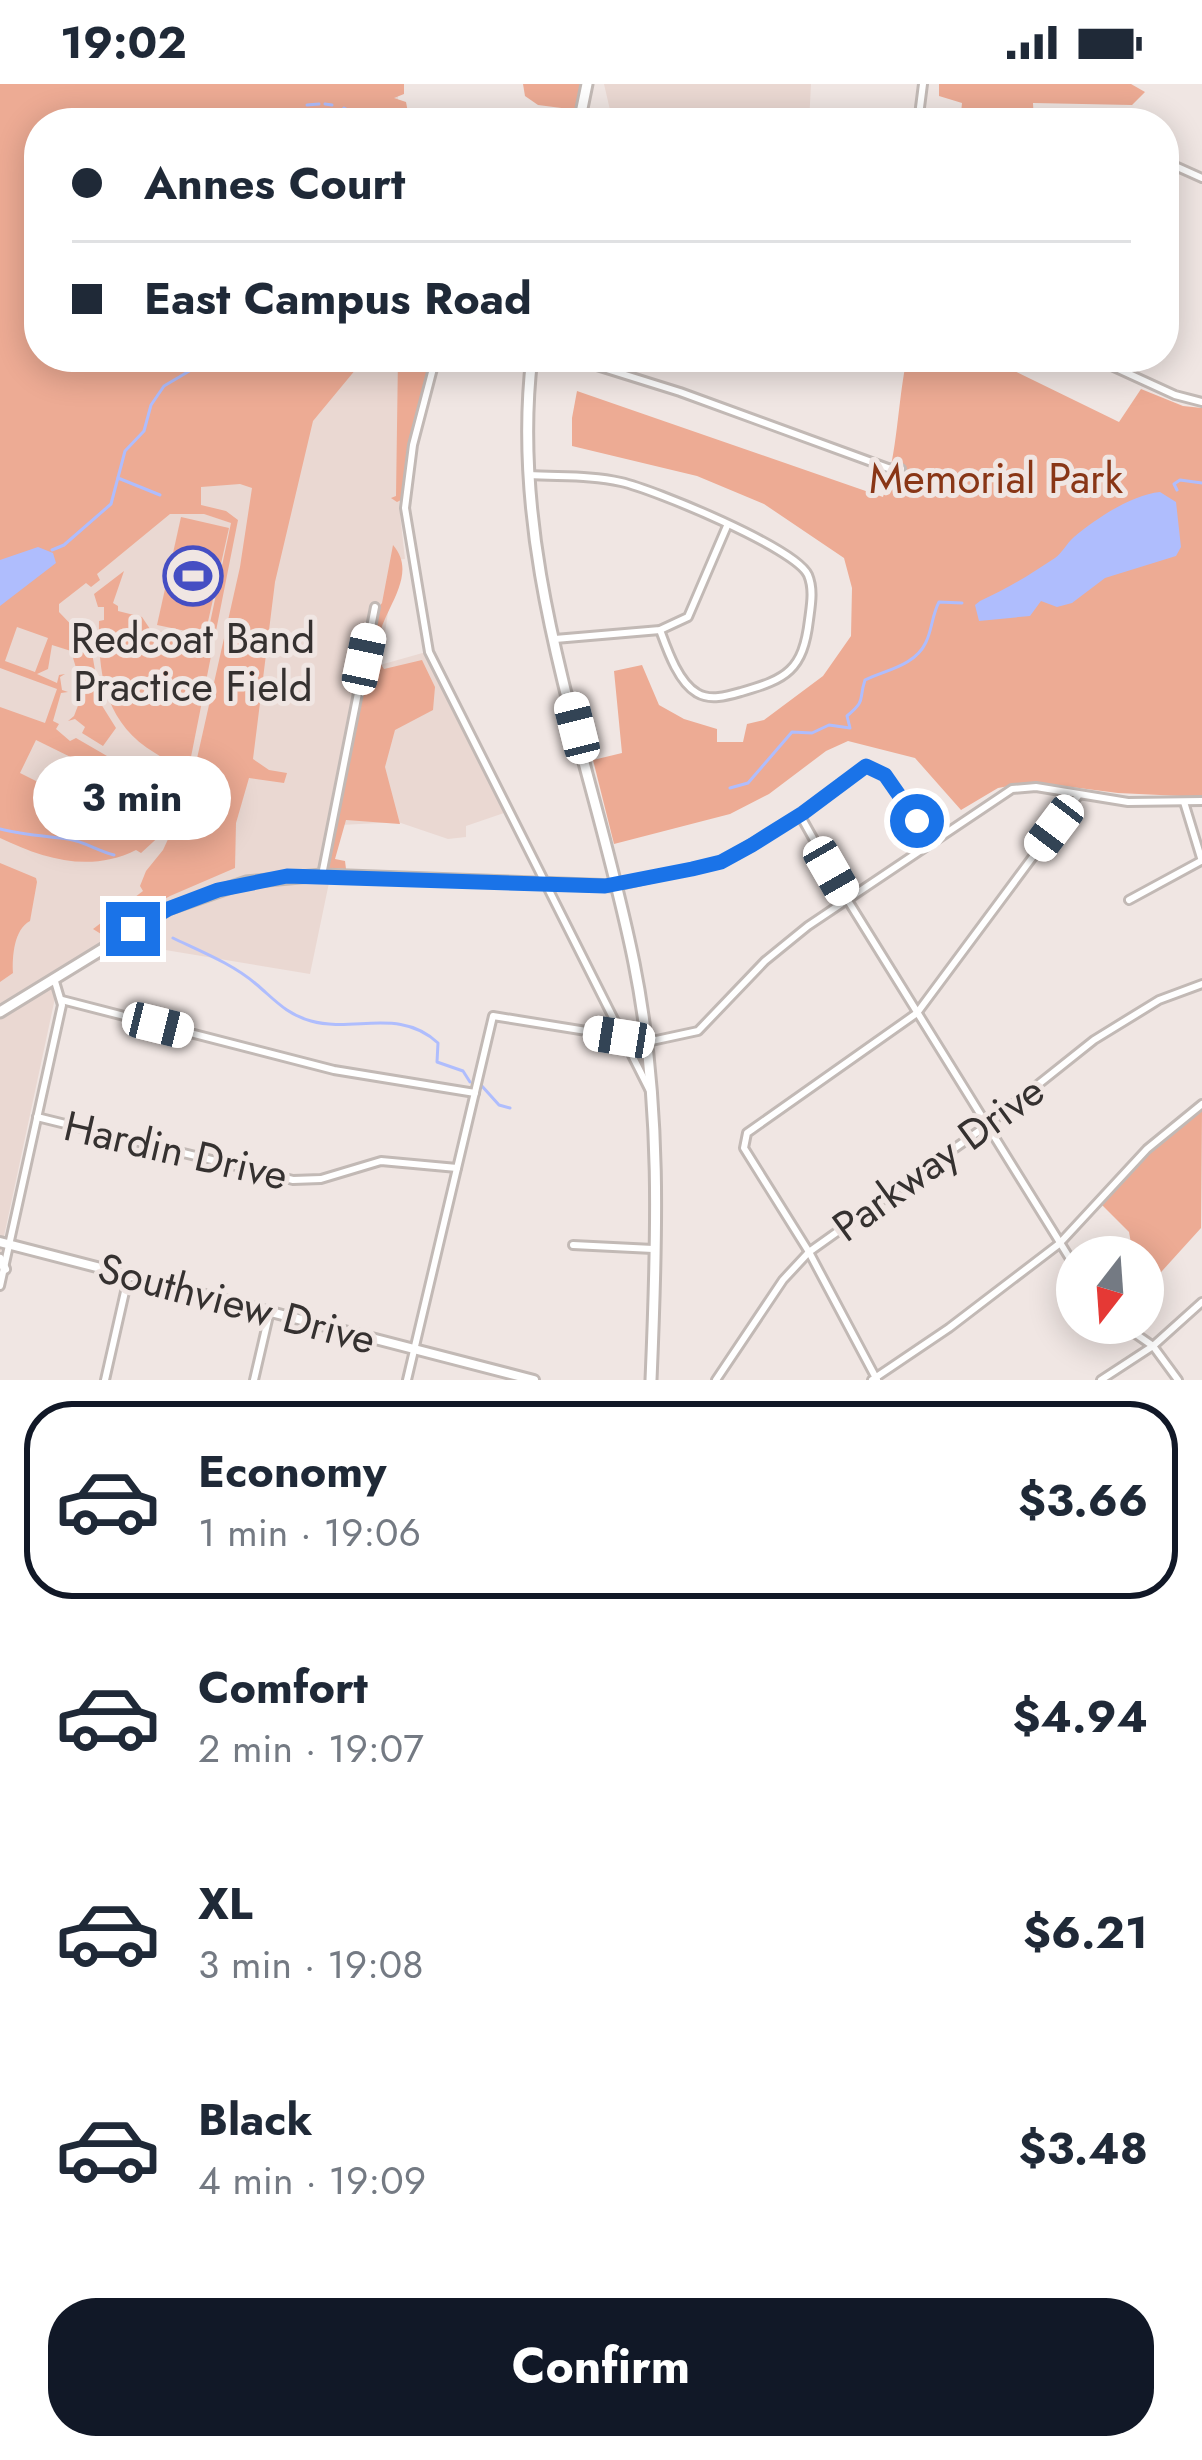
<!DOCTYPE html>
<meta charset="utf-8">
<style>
:root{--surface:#fff;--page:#f2f2f3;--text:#1f2937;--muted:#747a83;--line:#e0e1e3;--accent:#111827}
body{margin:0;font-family:Jost,sans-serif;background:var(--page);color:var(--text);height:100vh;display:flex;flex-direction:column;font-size:45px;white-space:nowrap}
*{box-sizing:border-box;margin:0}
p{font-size:39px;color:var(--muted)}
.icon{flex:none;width:66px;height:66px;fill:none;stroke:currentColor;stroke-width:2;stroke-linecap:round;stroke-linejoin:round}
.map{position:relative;height:1296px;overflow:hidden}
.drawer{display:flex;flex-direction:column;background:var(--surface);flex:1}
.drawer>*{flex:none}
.top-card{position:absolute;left:24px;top:24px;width:1155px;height:264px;border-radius:48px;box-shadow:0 6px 30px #0003;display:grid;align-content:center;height:264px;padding:0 48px;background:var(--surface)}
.needle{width:78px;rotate:197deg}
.buttons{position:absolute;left:1056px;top:1152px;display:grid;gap:24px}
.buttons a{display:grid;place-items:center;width:108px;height:108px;border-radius:50%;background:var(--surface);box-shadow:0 6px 30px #0003;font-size:60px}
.end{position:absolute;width:54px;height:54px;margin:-27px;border:15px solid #1a73e8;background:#fff;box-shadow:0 0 0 6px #fff}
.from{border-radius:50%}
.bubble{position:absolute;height:84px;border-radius:42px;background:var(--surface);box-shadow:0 6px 30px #0003;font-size:39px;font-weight:700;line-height:84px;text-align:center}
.car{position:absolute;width:36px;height:72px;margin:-36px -18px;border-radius:15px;box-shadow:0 0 9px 3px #0007;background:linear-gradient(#fff 24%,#345 0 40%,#fff 0 76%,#345 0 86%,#fff 0)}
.top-card b{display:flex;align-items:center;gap:42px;height:114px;font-size:45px}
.top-card b+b{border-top:3px solid var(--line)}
.top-card i{width:30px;height:30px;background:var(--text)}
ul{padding:21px 0 0;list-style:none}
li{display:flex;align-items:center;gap:36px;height:198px;margin:0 24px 18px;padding:0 24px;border:6px solid transparent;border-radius:48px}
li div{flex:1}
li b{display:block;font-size:45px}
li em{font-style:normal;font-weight:700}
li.current{border-color:var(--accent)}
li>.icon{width:108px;height:108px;stroke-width:1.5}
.button{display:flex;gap:24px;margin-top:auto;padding:24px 48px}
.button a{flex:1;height:138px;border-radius:48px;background:var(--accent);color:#fff;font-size:48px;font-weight:700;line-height:138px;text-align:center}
.status{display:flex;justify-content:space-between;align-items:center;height:84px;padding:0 60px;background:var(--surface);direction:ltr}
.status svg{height:33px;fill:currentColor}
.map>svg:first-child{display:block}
</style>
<div class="status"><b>19:02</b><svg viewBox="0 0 49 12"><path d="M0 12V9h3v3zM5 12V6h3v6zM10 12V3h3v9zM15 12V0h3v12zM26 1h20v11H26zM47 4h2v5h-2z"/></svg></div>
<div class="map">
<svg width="1202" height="1296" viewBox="0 0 1202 1296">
<rect width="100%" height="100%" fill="#f0e6e3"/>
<g fill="#ead8d2">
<polygon points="0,0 398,0 398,39 39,39 39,273 398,273 400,430 405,475 396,476 380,581 426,568 504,729 466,742 466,753 448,755 398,738 341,741 310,890 123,859 58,900 0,1171"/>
<polygon points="604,0 811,0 809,39 613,39"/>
</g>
<g fill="#edab94" fill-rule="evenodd">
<path d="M 0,0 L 404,0 L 404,10 L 394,14 L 406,18 L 410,39 L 39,39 L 39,273 L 366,273 L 313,337 L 275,498 L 253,675 L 269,686 L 287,689 L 284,699 L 249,694 L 236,739 L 235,784 L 170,812 L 101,850 L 93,845 L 143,807 L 140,802 L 146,787 L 163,766 L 189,710 L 240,483 L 252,404 L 240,400 L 201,403 L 201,421 L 226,427 L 238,436 L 189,683 C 177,682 166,676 155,669 C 105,639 98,591 99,537 L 104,536 L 104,523 L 98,523 L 94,510 L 124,487 L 113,519 L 118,522 L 118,527 L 142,533 L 150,545 L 206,558 L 231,439 L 204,430 L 170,430 L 97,490 L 100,496 L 91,503 L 86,499 L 59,520 L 59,528 L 81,551 L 85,548 L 89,552 L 101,620 L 116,644 L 103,662 L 82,649 L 85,643 L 75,635 L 68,637 L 74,632 L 82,611 L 75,608 L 82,604 L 71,567 L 52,561 L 48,585 L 37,590 L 57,599 L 59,591 L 65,590 L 60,593 L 62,606 L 68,608 L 61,609 L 53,637 L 59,640 L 56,645 L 70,657 L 76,654 L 126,683 L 124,689 L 170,711 L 173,706 L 183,707 L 164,748 L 141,769 L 136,766 C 90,789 44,775 0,754 L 0,623 L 45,639 L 57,605 L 0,584 ZM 17,543 L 48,554 L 35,588 L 5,577 ZM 36,656 L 105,690 L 88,723 L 20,689 ZM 116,696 L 171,723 L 156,755 L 100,728 Z"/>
<polygon points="523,0 581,0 577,26 538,21 525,12"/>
<polygon points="939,0 1131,0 1145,8 1132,21 1033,19 1034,39 960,39 962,19 939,12"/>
<polygon points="398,273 432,273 409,364 403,415 397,418 391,414 396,412"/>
<path d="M 907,273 L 986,273 L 1119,338 L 1141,305 L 1183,322 L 1202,324 L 1202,713 L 1118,709 L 1032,698 L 998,704 L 961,726 L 915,674 L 848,657 L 826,667 L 769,710 L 730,730 L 614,760 L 593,676 L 622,669 L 614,587 L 642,581 L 659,621 L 684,635 L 717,645 L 717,658 L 743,658 L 747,640 L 764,636 L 823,592 L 851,552 L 852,504 L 844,474 L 764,420 L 697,392 L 572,362 L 572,334 L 577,307 L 883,413 C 898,367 897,322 907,273 Z"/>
<polygon points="181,433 229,444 205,551 157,541"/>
<path d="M 393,461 C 427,500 356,545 384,585 L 422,576 L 435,603 L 433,626 L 395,646 L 385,683 L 400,740 L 346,736 L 335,775 L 345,777 L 346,785 L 329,784 L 377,525 L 382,519 Z"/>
<path d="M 0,779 L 36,794 L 37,798 L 30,837 C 14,845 12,873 13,889 L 0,898 Z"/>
<polygon points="1202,1026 1201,1144 1143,1208 1143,1173 1115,1173 1131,1159 1129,1148 1101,1120 1156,1063"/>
</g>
<g fill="#afbdfd">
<path d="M 1160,408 L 1176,418 L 1181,463 L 1176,472 L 1105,494 L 1072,519 L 1057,523 L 1041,517 L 1030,532 L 979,537 L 975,521 L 980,517 C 1007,505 1031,490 1055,474 C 1062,469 1067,459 1074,453 C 1097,434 1131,411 1160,408 Z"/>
<polygon points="38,463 53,469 56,479 0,522 0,476"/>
</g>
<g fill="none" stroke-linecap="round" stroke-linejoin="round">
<g stroke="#afbdfd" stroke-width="3">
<polyline points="325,20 332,21"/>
<polyline points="307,21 319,20"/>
<polyline points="344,24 348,26"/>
<polyline points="118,394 160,411"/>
<polyline points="1177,406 1174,400 1180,396 1202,399"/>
<polyline points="52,466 64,461 111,420 125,367 144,347 151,321 164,302 213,273"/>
<path d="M 730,704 L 748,699 L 792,648 L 812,649 L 829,641 L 850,644 L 847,632 C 867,615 858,617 865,596 C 885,586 915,582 926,558 C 932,546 932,531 939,518 L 962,519"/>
<path d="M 0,745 C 22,751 45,752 68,755 C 83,757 98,767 114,771"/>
<path d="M 173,854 C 200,867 233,880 256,900 C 275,916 286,930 311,937 C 354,949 400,923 438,959 L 437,978 L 463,987 L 470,998"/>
<polyline points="481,1001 499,1021 510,1024"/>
</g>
<defs>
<g id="minor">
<polyline points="918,39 923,0"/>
<polyline points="1164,77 1202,94"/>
<polyline points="436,273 413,361 405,424 429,568 651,1009"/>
<polyline points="568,273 680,308 888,384 901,385"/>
<polyline points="1092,273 1175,311 1202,318"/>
<path d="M 529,391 C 560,393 591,391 621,398 C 653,405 796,464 808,491 C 814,505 811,521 809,536 C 803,586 787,595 741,608 C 727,612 710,617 697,609 C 678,598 667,565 660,546"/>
<polyline points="555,555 660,546 688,533 727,442"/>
<polyline points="1184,718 1202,777"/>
<polyline points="800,731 847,815 1077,1186"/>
<polyline points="322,791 375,523"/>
<polyline points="616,802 721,778 803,729 865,682 885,691 930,758"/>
<polyline points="1129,816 1201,777"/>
<polyline points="62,916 334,986 475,1009"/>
<polyline points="647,958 698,947 765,877 808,842 1012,705 1036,703 1128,718 1202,717"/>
<polyline points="37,1033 293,1096 321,1095 381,1077 457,1084"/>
<polyline points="573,1161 653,1165"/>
<polyline points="0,1202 62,921 54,894"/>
<polyline points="1120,1239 1153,1262 1178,1296"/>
<polyline points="105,1296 129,1190"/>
<polyline points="254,1296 270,1227"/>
<polyline points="407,1296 493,932 624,953"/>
<polyline points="716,1296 783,1196 809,1168 986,1042 1094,956 1159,916 1202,900"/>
<polyline points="872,1296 949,1244 1059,1160 1147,1065 1202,1020"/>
<polyline points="877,1296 809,1168 744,1064 747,1049 917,929 1078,712"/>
<polyline points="1101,1296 1153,1262 1202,1218"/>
</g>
<g id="tertiary">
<polyline points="0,1158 534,1296"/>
<polyline points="0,1175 5,1185"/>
</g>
<g id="secondary">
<polyline points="579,39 587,0"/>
<path d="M 532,273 C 507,480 594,680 634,879 C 662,1018 657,1155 651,1296"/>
<polyline points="0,928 168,825 246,798 322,791 616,802"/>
</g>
</defs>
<use href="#minor" stroke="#c2b9b5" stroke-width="12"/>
<use href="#tertiary" stroke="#c2b9b5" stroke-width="14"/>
<use href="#secondary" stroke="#c2b9b5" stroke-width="15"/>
<use href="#minor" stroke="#fff" stroke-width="6"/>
<use href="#tertiary" stroke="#fff" stroke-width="8"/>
<use href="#secondary" stroke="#fff" stroke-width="9"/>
</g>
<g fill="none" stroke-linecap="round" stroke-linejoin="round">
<polyline stroke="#1a73e8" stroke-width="15" points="133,845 168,825 218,806 287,792 605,802 692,785 721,778 752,761 803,729 866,682 885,691 917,737"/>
</g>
<defs>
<symbol id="stadium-ring" viewBox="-11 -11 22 22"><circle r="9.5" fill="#f0e6e3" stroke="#454ec3" stroke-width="1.5"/><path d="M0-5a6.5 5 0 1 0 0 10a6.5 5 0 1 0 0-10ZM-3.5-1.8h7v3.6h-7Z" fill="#454ec3"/></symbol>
</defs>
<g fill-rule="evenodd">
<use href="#stadium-ring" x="160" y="459" width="66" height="66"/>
</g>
<g text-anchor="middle" stroke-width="10" stroke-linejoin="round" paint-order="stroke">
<g font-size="42" fill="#893616" stroke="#f0e6e3">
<text x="996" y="409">Memorial Park</text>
</g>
<g font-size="42" fill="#353130" stroke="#f0e6e3">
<text x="193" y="569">Redcoat Band<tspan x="193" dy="48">Practice Field</tspan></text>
</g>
<g font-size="42" fill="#353130" stroke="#f0e6e3">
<text transform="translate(176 1066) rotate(13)" y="15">Hardin Drive</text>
<text transform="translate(938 1074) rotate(-36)" y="15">Parkway Drive</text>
<text transform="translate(237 1219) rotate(15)" y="15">Southview Drive</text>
</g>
</g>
</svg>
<div class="buttons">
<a><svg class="needle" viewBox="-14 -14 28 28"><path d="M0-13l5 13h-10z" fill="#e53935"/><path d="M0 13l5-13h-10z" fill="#747a83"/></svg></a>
</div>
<i class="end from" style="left:917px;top:737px"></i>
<i class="end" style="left:133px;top:845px"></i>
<div class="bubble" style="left:33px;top:672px;width:198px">3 min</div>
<i class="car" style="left:364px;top:575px;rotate:12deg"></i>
<i class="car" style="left:577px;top:644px;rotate:346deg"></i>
<i class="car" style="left:1054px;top:744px;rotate:217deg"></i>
<i class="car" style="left:831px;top:787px;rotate:150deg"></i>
<i class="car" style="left:158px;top:941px;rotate:104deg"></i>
<i class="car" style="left:619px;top:953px;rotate:279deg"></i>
<div class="top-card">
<b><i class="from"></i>Annes Court</b>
<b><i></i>East Campus Road</b>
</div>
</div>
<section class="drawer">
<ul>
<li class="current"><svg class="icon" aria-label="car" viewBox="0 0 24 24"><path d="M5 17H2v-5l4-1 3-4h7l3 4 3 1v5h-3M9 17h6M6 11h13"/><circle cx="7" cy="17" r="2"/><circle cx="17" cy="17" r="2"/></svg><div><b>Economy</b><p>1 min · 19:06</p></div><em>$3.66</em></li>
<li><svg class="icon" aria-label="car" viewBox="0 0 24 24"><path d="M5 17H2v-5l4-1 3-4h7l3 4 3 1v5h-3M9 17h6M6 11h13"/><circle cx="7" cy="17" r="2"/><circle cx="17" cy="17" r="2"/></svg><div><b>Comfort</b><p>2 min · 19:07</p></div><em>$4.94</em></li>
<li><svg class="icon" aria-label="car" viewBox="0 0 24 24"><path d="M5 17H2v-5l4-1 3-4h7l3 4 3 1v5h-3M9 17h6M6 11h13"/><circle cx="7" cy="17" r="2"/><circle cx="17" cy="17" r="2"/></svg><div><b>XL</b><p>3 min · 19:08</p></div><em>$6.21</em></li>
<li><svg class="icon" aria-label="car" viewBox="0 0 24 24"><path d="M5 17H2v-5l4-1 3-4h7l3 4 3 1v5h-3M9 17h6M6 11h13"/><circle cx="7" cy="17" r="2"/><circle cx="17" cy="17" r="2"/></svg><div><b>Black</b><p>4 min · 19:09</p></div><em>$3.48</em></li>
</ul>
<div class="button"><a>Confirm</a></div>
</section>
